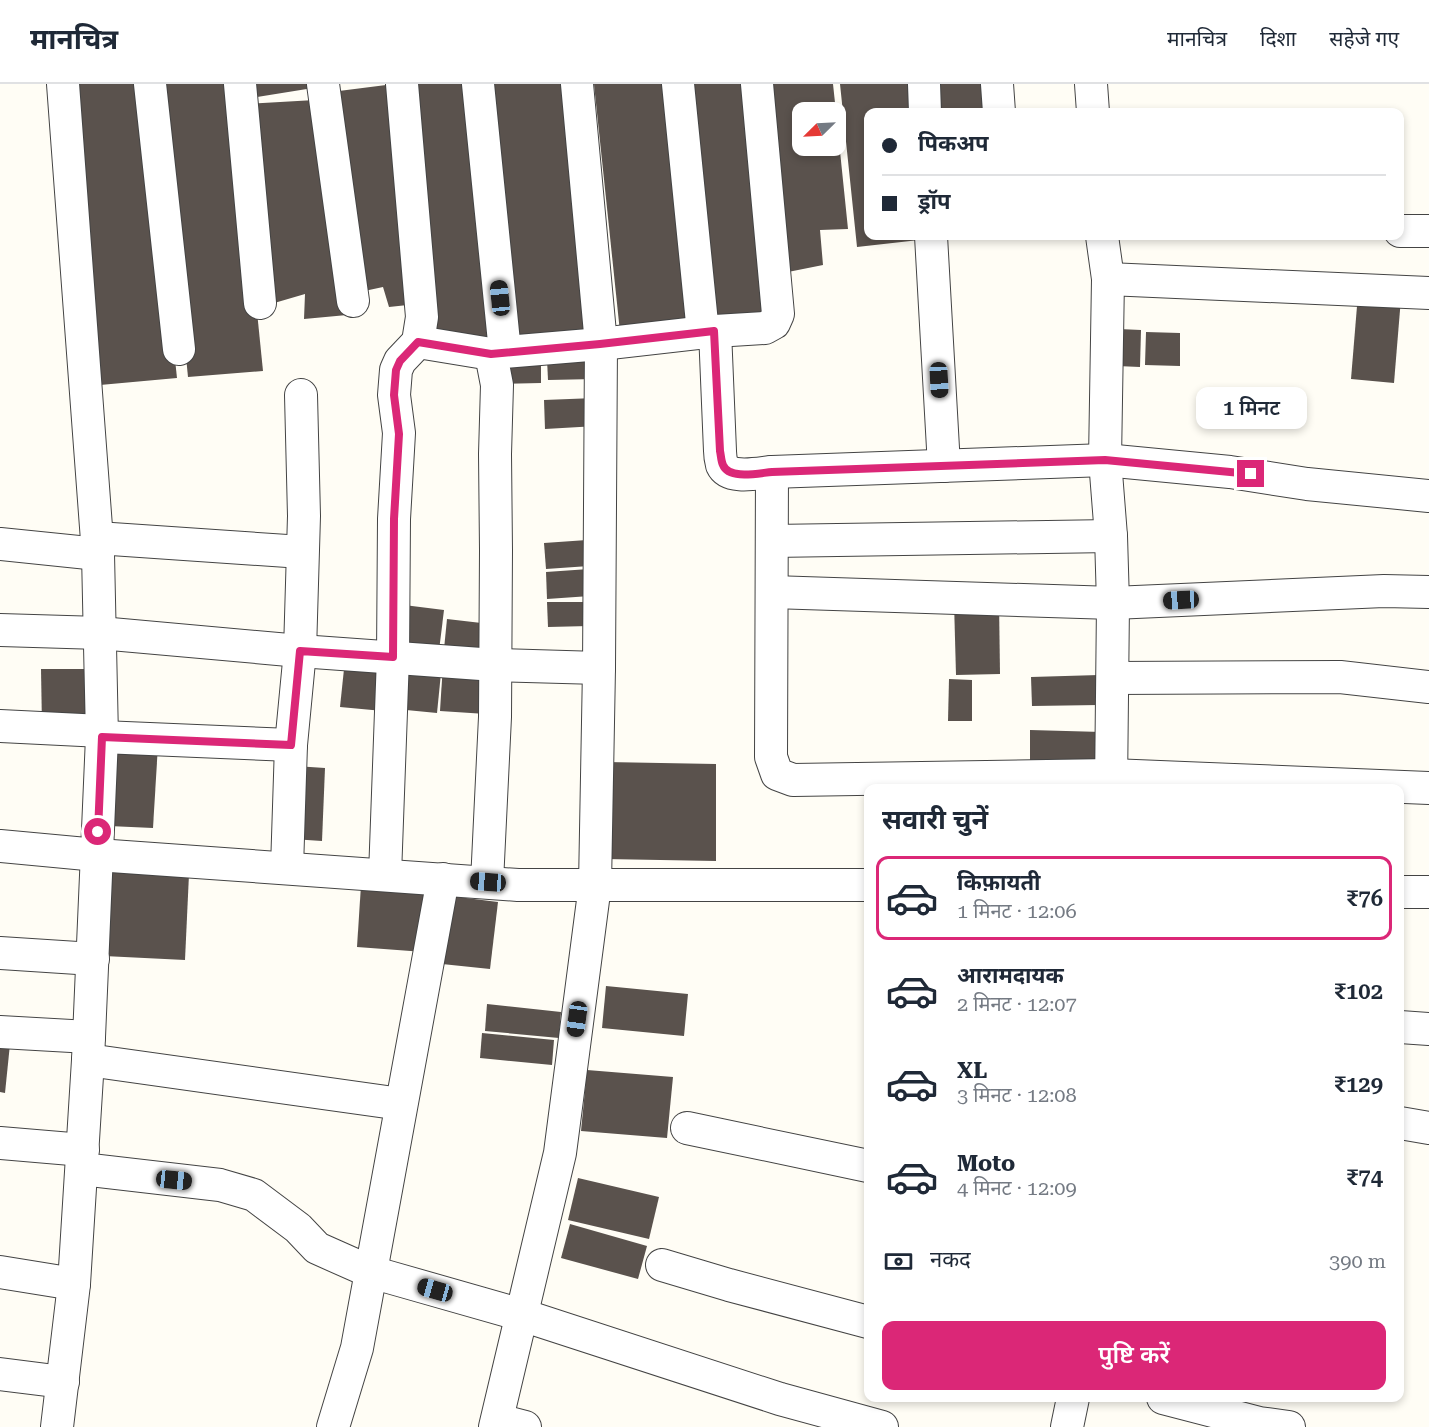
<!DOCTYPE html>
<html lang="hi">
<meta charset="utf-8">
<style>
:root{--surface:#fff;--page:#f6f6f7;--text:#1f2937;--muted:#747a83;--line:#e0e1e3;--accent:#db2777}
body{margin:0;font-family:"Roboto Serif","Noto Sans Devanagari",serif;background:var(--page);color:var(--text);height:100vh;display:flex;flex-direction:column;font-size:22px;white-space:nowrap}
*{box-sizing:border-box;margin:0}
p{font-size:20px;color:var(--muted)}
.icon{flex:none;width:33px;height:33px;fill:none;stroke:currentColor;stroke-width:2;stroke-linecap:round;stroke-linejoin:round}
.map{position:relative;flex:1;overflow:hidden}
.side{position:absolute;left:864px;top:700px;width:540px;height:618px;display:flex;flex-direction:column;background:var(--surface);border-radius:12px;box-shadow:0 3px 9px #0003}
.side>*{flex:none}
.hud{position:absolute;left:864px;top:24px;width:540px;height:132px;border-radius:12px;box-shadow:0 3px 9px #0003;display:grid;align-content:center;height:132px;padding:0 18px;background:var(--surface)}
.needle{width:39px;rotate:246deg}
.buttons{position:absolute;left:792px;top:18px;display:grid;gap:12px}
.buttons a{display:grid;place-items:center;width:54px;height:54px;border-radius:12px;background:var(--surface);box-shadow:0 3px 9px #0003;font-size:30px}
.end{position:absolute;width:27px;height:27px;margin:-14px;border:8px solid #db2777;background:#fff;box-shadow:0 0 0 3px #fff}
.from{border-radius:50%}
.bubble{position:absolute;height:42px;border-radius:12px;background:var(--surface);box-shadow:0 3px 9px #0003;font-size:20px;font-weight:600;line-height:42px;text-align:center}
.car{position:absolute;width:18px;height:36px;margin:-18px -9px;border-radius:8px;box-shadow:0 0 4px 2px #0007;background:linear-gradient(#222 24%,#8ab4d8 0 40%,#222 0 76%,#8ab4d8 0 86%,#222 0)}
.hud b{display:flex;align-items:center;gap:21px;height:57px;font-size:22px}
.hud b+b{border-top:2px solid var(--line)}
.hud i{width:15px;height:15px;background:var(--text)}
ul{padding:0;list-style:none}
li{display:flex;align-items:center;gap:18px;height:84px;margin:0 12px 9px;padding:0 6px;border:3px solid transparent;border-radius:12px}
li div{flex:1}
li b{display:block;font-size:22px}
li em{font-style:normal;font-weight:600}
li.selected{border-color:var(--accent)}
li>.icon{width:54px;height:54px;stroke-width:1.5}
h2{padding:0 18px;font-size:27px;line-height:72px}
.pay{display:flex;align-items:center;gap:15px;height:66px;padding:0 18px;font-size:22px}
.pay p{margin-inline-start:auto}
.cta{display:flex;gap:12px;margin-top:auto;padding:12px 18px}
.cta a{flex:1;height:69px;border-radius:12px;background:var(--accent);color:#fff;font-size:24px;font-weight:600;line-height:69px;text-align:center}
header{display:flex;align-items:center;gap:36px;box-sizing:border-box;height:84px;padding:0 30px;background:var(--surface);border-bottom:2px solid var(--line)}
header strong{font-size:28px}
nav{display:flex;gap:33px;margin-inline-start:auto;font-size:21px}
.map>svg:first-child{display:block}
</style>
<header>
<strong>मानचित्र</strong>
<nav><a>मानचित्र</a><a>दिशा</a><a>सहेजे गए</a></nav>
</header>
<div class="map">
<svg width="1429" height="1343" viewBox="0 0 1429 1343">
<rect width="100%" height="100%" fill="#fffdf5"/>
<g fill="#5a524d">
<polygon points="72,0 145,0 177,294 100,301"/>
<polygon points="159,0 234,0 263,287 188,293"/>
<polygon points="249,0 312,0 313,4 251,14"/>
<polygon points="394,0 417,220 389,223 383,203 355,209 331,8"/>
<polygon points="410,0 475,0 501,259 437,257"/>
<polygon points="493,0 571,0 598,251 519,259"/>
<polygon points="594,0 673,0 699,239 620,248"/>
<polygon points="685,0 754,0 771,232 705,239"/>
<polygon points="768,0 833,0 836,28 802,28 802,62 836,62 836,38 837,38 848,145 820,146 823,181 783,189"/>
<polygon points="840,0 917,0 919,28 868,28 868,152 928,152 928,155 857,163"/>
<polygon points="930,0 992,0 994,28 932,28"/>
<polygon points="315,16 347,231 304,235 305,210 264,222 244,20"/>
<polygon points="1358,210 1401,214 1394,299 1351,295"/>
<polygon points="1119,245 1141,246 1140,283 1117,282"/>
<polygon points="1146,248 1180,249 1180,282 1145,281"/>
<polygon points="594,274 595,295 548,296 547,275"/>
<polygon points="541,276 541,299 500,300 500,277"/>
<polygon points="595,314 597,342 545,345 544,316"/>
<polygon points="587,456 589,482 546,485 544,459"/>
<polygon points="589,485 590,512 547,515 546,488"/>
<polygon points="999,517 1000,590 956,591 954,518"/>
<polygon points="547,518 588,518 589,542 548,543"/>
<polygon points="404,521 444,526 438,575 399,571"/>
<polygon points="447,535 490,540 486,580 443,575"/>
<polygon points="400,575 442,579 437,629 396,625"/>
<polygon points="443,580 489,583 486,630 440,627"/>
<polygon points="41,585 90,585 91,642 42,643"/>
<polygon points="344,585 387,589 383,627 340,623"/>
<polygon points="1099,591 1099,621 1032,622 1031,593"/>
<polygon points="949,595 972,596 972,637 948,637"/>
<polygon points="1030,646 1102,648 1101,684 1030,683"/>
<polygon points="113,658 158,661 153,744 109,742"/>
<polygon points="606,678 716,680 716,777 605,775"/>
<polygon points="295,682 325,684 322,757 292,755"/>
<polygon points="107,787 189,790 185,876 104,872"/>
<polygon points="361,801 429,806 424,868 357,863"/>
<polygon points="450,812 498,818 490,885 442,880"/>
<polygon points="606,902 688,910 684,952 602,944"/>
<polygon points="487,920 561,928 559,954 485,947"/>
<polygon points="482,949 554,956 552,981 480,974"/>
<polygon points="0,959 10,960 5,1009 0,1008"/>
<polygon points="587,986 673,993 667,1054 581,1047"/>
<polygon points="578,1094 659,1113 649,1155 568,1136"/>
<polygon points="570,1140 647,1162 638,1195 561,1174"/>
</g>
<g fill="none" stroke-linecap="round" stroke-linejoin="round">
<defs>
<g id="minor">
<polyline points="150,0 179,265"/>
<polyline points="240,0 260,219"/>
<polyline points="323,0 353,217"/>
<polyline points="478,0 505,268 491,270 497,301 495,370 496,466 495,633 487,798"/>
<polyline points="678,0 703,249"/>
<polyline points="924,0 925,28"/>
<polyline points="997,0 999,28"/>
<polyline points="1091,0 1093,28"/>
<polyline points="1400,147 1429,147"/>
<polyline points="931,152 944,382"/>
<polyline points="1102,152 1108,195 1105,376 1111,452 1113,519 1111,705"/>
<polyline points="1108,195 1429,209"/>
<path d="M 715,247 L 720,367 C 720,371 721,377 722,381 C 729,396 759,389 772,388 L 1105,376 L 1230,388 L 1307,400 L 1429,412"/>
<polyline points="418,258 491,270"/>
<polyline points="505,268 601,260 715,247 765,244 774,239 778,230 757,0"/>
<polyline points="772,388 771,673 777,690 793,696 1111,691 1429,704"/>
<polyline points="97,454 302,468"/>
<polyline points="772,457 1111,452"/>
<polyline points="0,460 98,470"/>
<polyline points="772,508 1113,519 1384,507 1429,508"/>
<polyline points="0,546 100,549 300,567 495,581 599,584"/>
<polyline points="1113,594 1340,593 1429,603"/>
<polyline points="0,642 102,647"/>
<polyline points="102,653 291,661"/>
<polyline points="0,762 97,771 518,801 868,801"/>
<polyline points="287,784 291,661 300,567 304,432 301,311"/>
<polyline points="385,791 393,573 394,435 399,349 394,311 396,286 400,277 418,258 422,233 402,0"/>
<polyline points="1400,808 1429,808"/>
<polyline points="0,869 93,875"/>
<polyline points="1400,943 1429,945"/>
<polyline points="0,948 89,953"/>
<polyline points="88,976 401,1020"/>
<polyline points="1400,1039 1429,1044"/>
<polyline points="687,1044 868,1082"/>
<polyline points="0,1059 83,1066"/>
<polyline points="82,1085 220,1101 254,1111 298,1144 317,1164 371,1188 522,1231 780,1315 882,1343"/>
<polyline points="662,1181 729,1201 868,1238"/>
<polyline points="0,1188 74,1200"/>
<polyline points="0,1290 63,1298"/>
<polyline points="1163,1314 1259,1339 1289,1343"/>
<polyline points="498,1336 525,1343"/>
<polyline points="57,1343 74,1200 88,976 102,653 98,470 63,0"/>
<polyline points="333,1343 357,1264 443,795"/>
<polyline points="495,1343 560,1069 595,801 599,584 601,260 577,0"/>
<polyline points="1067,1343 1073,1314"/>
</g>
</defs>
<use href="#minor" stroke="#444" stroke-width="34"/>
<use href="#minor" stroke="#fff" stroke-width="32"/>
</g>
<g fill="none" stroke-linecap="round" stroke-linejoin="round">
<path stroke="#db2777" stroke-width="8" d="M 98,748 L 102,653 L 291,661 L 300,567 L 393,573 L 394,435 L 399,350 L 394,311 L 396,286 L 400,277 L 418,258 L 491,270 L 600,260 L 714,247 L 720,367 C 721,371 721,377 723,381 C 729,396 759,389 772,388 L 1105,376 L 1251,390"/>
</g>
</svg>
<div class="buttons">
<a><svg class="needle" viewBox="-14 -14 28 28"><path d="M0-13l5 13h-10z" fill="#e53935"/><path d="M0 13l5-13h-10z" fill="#747a83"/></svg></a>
</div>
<i class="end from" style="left:98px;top:748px"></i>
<i class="end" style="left:1251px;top:390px"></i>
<div class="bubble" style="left:1196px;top:303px;width:111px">1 मिनट</div>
<i class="car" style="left:500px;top:214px;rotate:354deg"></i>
<i class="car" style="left:939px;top:296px;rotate:177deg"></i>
<i class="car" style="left:1181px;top:516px;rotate:267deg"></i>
<i class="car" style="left:488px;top:798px;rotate:274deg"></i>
<i class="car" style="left:577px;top:935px;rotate:188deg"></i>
<i class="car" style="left:174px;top:1096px;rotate:96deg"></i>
<i class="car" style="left:435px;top:1206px;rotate:286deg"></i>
<div class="hud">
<b><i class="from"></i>पिकअप</b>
<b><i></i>ड्रॉप</b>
</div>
<section class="side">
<h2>सवारी चुनें</h2>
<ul>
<li class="selected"><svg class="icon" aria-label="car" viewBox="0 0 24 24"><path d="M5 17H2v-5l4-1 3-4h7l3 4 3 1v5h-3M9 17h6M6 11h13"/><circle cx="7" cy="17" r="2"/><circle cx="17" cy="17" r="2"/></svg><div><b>किफ़ायती</b><p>1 मिनट · 12:06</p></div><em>₹76</em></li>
<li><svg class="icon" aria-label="car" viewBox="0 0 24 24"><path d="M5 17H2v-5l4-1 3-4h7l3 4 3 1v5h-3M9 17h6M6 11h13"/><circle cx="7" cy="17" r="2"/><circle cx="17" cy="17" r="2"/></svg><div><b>आरामदायक</b><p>2 मिनट · 12:07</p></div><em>₹102</em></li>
<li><svg class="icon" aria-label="car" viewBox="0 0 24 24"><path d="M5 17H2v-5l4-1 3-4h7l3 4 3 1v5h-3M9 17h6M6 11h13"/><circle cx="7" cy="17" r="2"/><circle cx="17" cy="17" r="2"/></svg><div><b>XL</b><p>3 मिनट · 12:08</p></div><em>₹129</em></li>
<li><svg class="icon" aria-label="car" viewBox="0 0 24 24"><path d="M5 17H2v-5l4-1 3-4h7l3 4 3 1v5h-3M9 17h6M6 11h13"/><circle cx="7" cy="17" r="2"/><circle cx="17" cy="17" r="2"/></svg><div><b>Moto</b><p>4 मिनट · 12:09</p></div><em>₹74</em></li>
</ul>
<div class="pay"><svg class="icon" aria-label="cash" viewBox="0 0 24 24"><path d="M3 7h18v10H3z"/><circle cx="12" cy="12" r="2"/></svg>नकद<p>390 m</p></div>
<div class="cta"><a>पुष्टि करें</a></div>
</section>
</div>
